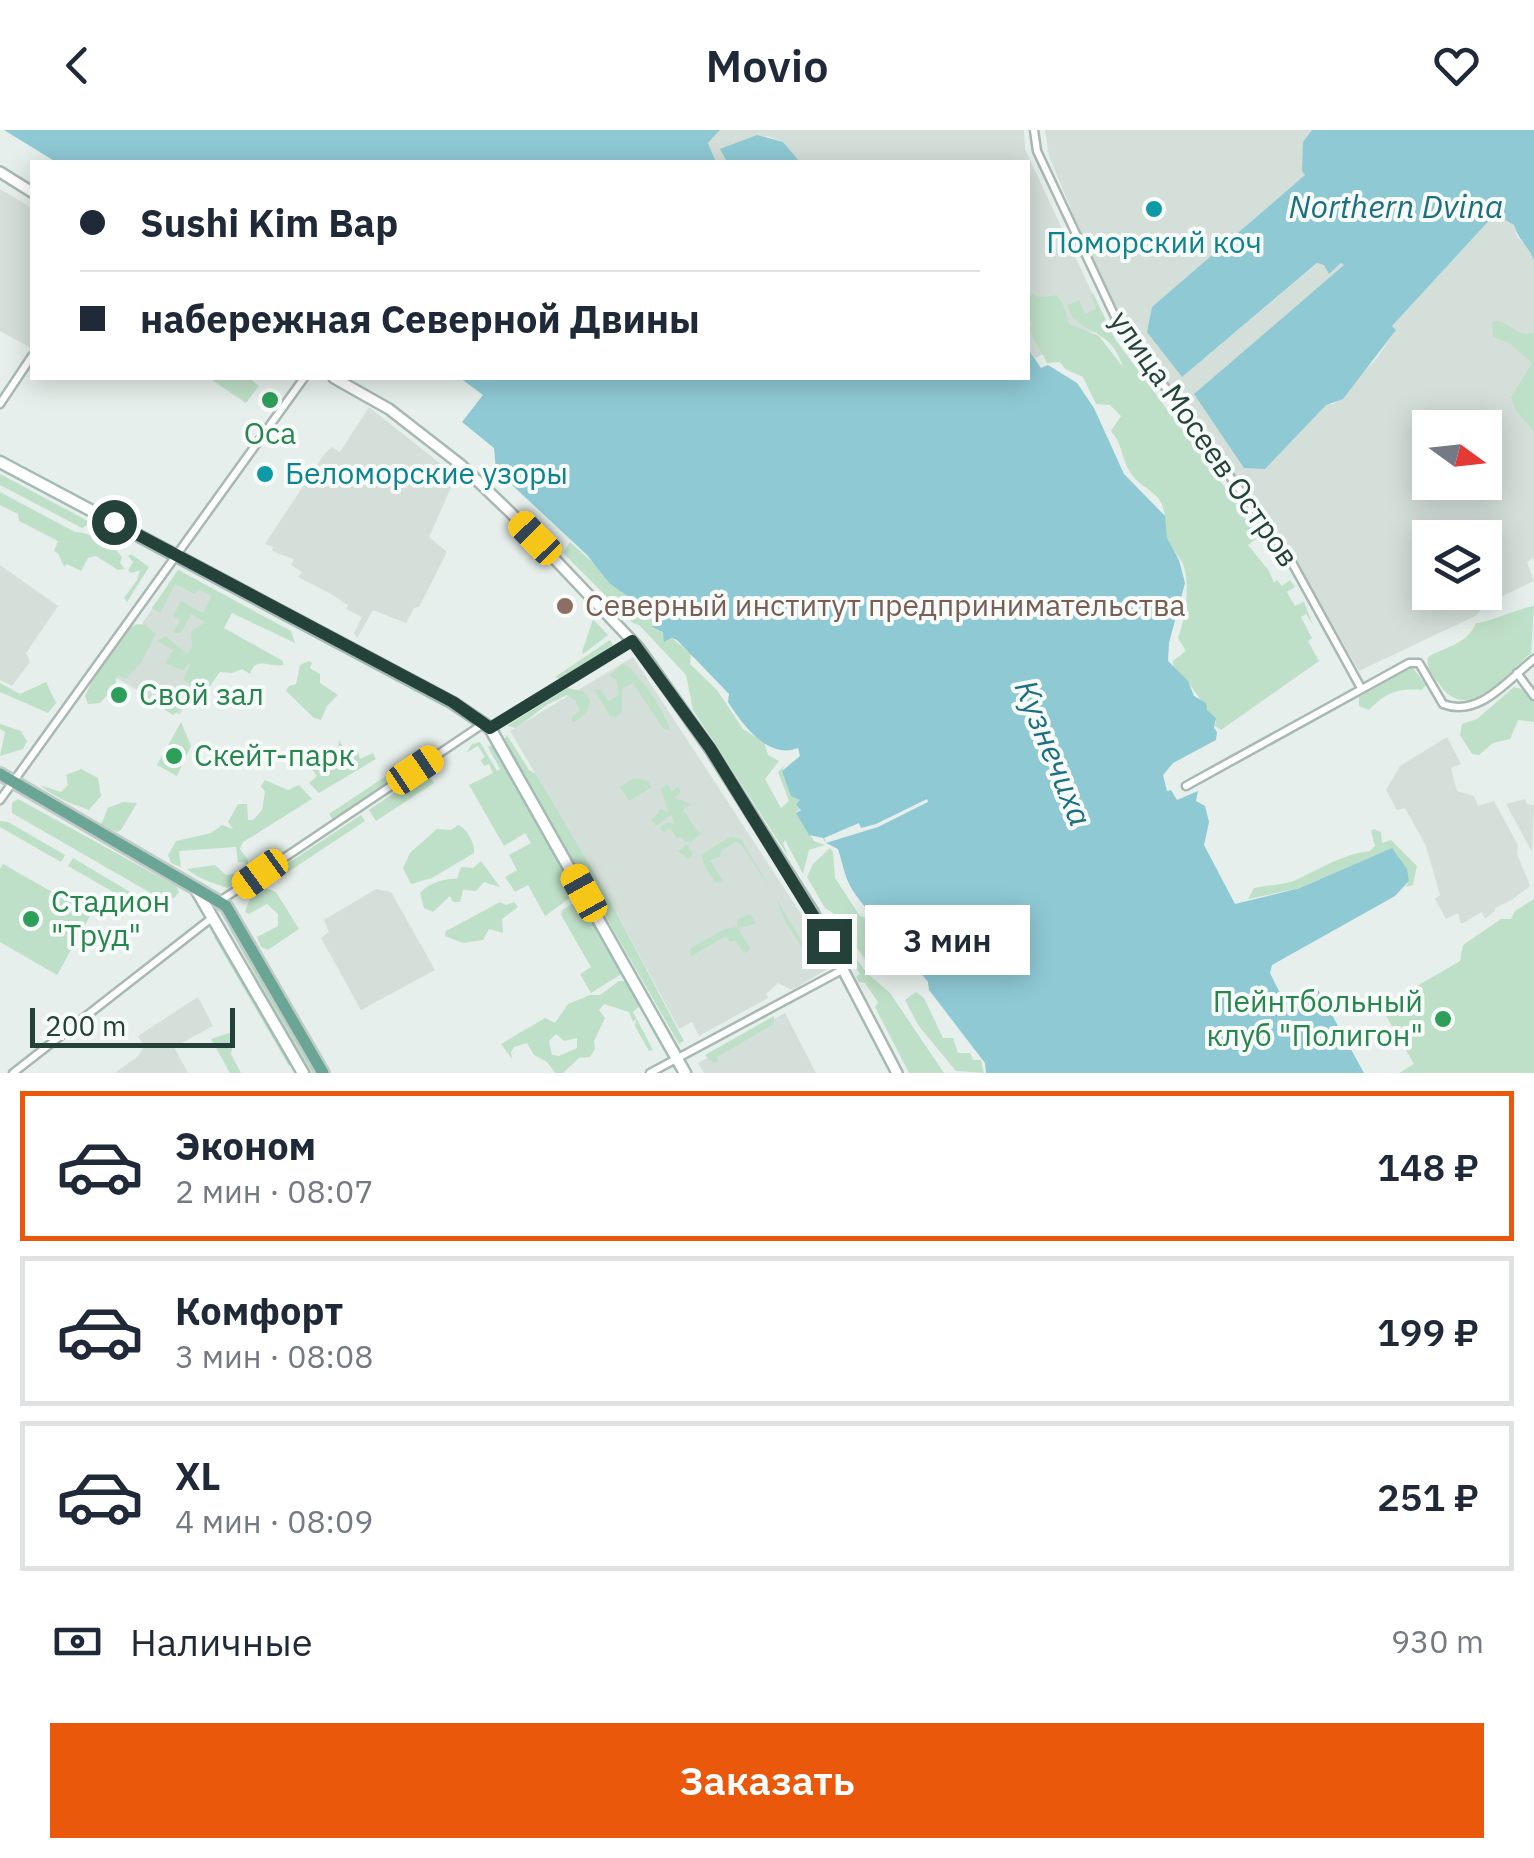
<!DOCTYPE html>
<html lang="ru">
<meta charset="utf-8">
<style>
:root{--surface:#fff;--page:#f2f2f3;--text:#1f2937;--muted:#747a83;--line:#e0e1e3;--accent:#ea580c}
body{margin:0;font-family:"IBM Plex Sans",sans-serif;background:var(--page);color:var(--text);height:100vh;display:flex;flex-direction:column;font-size:38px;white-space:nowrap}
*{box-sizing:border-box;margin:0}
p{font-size:32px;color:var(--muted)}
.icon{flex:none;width:55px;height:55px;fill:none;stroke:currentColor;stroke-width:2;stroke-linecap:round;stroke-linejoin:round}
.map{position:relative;height:943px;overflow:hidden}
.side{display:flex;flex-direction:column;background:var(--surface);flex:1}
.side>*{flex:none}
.top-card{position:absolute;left:30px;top:30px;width:1000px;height:220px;border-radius:0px;box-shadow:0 5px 25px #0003;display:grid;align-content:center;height:220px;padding:0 50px;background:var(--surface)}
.needle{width:65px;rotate:105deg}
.fabs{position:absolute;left:1412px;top:280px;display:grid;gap:20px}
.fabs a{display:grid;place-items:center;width:90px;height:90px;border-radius:0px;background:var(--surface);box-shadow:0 5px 25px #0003;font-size:50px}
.scale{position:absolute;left:30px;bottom:25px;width:205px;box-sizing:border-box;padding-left:10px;border:5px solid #24423a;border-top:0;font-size:28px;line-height:35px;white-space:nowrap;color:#24423a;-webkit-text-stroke:8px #f7fbf9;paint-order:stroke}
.end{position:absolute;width:45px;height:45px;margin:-22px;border:12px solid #24423a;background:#fff;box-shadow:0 0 0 5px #fff}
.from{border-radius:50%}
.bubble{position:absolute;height:70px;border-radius:0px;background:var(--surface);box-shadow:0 5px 25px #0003;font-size:32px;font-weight:600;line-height:70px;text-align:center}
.car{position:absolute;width:30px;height:60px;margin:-30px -15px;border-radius:12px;box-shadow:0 0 8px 2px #0007;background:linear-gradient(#f5c518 24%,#345 0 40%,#f5c518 0 76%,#345 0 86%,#f5c518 0)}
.top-card b{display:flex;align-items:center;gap:35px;height:95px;font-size:38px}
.top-card b+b{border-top:2px solid var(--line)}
.top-card i{width:25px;height:25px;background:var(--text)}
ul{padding:18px 0 0;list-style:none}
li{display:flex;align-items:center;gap:30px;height:150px;margin:0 20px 15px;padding:0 30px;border:5px solid var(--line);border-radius:0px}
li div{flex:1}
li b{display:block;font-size:38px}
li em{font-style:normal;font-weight:600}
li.selected{border-color:var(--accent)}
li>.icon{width:90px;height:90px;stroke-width:1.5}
.pay{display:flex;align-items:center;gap:25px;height:110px;padding:0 50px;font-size:38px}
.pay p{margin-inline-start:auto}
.action{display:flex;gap:20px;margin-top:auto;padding:20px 50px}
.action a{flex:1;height:115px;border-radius:0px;background:var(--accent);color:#fff;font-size:40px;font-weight:600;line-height:115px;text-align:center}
header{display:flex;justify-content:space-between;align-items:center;height:130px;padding:0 50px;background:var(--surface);font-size:45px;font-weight:600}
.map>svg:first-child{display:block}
</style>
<header><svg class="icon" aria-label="back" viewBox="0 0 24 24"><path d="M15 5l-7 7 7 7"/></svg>Movio<svg class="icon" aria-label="heart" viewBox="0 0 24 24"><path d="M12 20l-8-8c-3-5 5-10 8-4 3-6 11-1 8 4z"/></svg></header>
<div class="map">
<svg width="1534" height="943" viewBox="0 0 1534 943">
<rect width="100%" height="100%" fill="#e6efeb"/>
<g fill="#d4dfda" fill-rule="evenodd">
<polygon points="720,0 1024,0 1025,19 1107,195 1035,228 1028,219 1028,32 800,32 783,12 767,6 721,20 727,32 716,32 708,13"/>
<path d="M 1045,0 L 1312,0 L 1305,45 L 1153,177 L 1182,247 L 1318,133 L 1324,135 L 1329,143 L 1342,133 L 1344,136 L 1195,264 L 1265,338 L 1326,274 L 1334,274 L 1377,228 L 1395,201 L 1392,196 L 1495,83 L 1514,95 L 1517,107 L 1532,121 L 1534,131 L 1534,428 L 1527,432 L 1534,451 L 1488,473 L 1475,486 L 1359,541 L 1295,429 L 1227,340 L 1129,201 L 1104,159 L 1049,26 ZM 1430,298 L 1485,298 L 1485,352 L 1430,352 ZM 1430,408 L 1485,408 L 1485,462 L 1430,462 Z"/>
<polygon points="0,59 32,78 31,218 0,201"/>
<polygon points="369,277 456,346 429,407 447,422 419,477 414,478 406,493 373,480 357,508 354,503 362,487 346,479 348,475 329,463 298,447 302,442 291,435 294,429 272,421 273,417 265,414 325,323 332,317 340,322"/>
<polygon points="0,435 58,476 26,523 30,532 12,556 0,550"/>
<polygon points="179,440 233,470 180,585 108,543"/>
<polygon points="633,527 828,825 829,838 792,860 778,853 766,864 768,868 699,906 692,892 679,899 604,759 510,601"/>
<polygon points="1447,607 1461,634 1451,638 1457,661 1474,666 1478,676 1494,671 1518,715 1517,724 1530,756 1513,769 1495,778 1495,781 1485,789 1482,782 1461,794 1458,783 1446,789 1435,769 1440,765 1426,716 1405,678 1397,680 1386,660 1400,636"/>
<polygon points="1525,669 1527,674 1534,675 1532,722 1506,674"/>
<polygon points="376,759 391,762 435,840 361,880 321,808 329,802 324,790"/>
<polygon points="198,867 213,896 174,917 188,943 115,943 138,926 144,916 138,906"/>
<polygon points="785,883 816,943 704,943 698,933"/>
</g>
<g fill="#bfe0c8" fill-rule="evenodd">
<path d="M 1028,160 C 1037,170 1045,167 1057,165 L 1063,174 L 1069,194 L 1099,206 L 1123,237 C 1111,195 1076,206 1067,175 L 1079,170 L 1085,184 L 1096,179 L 1091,165 L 1093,163 L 1115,209 L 1258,402 L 1257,408 L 1248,415 L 1269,441 L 1274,453 L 1277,450 L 1282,456 L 1290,450 L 1295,457 L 1287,462 L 1295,476 L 1304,472 L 1313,495 L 1306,484 L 1301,487 L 1312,508 L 1308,511 L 1319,531 L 1221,600 L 1215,596 L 1216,591 C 1201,574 1191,550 1173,539 L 1173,531 L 1186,521 L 1178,508 C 1186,487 1191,451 1182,432 C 1177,423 1168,415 1166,405 C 1164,392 1167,379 1158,368 C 1149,358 1136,353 1130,342 C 1121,327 1122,313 1111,301 L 1121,286 L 1110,275 L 1096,274 L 1083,247 L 1065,239 L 1060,232 L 1047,233 C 1043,223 1030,205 1029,198 L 1032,195 L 1028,189 Z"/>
<path d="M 1499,191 C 1513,195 1518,208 1534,202 L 1534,302 L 1515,279 L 1511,267 L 1532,233 L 1509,213 L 1493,207 L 1492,192 Z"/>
<polygon points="209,248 249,248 259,256 246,273"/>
<polygon points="0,344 88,391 87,395 82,398 0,355"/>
<path d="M 0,362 L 75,402 C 93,403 112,414 122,427 L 120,433 L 125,439 L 118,440 L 96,426 L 88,428 L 81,441 L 67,434 L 64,437 L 58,423 L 54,421 L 58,411 L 19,391 L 18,384 L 0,375 Z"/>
<polygon points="570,412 599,438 610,454 639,474 644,486 656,488 658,496 651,498 663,502 666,512 672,508 691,524 690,534 717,560 743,599 764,612 768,625 779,631 765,649 781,678 789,671 778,642 785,635 782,641 800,670 796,674 801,679 796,682 814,711 825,715 809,720 803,744 785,710 783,713 788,726 693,580 686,545 639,495 633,493 563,423"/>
<polygon points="131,424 149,437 127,472 124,468 137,450 140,440 131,443 128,440 133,432 128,426"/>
<path d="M 178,440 L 291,501 L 295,513 L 232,483 L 224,498 L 283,531 L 283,535 C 269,538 256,525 250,544 L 242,539 L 232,543 L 220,542 L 210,556 L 173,585 L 136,561 L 164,574 L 174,560 L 191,560 L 194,556 L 183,550 L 191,532 L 183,540 L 165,534 L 173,520 L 157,511 L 165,506 L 188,524 L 192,517 L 191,502 L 205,492 L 191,484 L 181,503 L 173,503 L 180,490 L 173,486 L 181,471 L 203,483 L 212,466 L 198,459 L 195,464 L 175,454 L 160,483 L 152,478 Z"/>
<path d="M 1534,476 L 1531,523 C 1508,542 1468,596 1440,555 C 1433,545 1426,540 1428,527 C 1446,516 1467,515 1476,493 C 1489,493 1514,479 1534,476 Z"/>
<polygon points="593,489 608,505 583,524 582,522"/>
<path d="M 137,494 L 145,495 L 156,504 L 142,531 L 126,549 L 117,545 L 115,556 L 100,573 L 88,574 L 85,566 C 95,546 117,502 137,494 Z"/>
<polygon points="610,510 613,515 563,550 555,547"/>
<polygon points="309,531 312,533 310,538 320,544 320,553 338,565 327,576 321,590 314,588 286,561 289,556 296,554 300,535"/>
<path d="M 623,533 C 639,542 668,585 670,601 L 663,598 L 633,553 L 622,559 L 622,581 L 616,587 L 610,586 L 594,559 L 599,559 L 609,571 L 619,565 L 616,549 L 609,546 Z"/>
<path d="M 1412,537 L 1426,555 L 1422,560 C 1399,558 1386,562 1369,580 L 1359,576 L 1359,567 Z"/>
<polygon points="46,552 56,573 48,583 0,562 0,553 20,564"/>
<polygon points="1514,557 1522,559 1534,572 1534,592 1518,590 1510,609 1493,613 1479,625 1472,624 1460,605 1462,594 1477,589"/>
<path d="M 567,558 L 583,561 L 590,569 C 591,579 581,590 572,592 L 572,587 L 580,580 L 575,570 L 567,565 L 548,574 L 516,598 L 507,596 Z"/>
<polygon points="181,592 191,616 177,646 157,635"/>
<polygon points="0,594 21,601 27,611 23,619 0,626 5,602 0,599"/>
<polygon points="507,605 529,640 536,644 604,759 684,911 679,914 504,610"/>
<polygon points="339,610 345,620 358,621 360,629 373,623 376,629 319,663 309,653 317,646 311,638 320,632 317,622 320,618 326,617 337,624"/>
<polygon points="480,612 497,641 500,639 488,617 495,613 578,762 545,786 528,755 515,762 505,747 517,740 509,725 531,713 525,703 504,716 469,655 493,643 489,634 484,636 481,630 485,627 478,616 466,623 472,614"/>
<path d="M 81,639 L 98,648 L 101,666 L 89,680 C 73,674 54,668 40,655 L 61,662 L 68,655 L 66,645 Z"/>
<polygon points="426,641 434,653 376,691 369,680"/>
<polygon points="386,646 390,653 333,690 329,684"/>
<polygon points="634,648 648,651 652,657 629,671 620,657"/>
<polygon points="265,650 288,660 299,655 312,669 243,712 240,719 248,730 248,736 244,732 238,732 236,717 179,721 181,737 171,733 168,725 176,711 211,703 222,695 233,699 228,692 238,674 247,674 248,690 253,690 262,680 265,662 261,656"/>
<polygon points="667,654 672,661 678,657 681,662 675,668 692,674 683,680 698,702 702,703 691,712 685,711 693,724 689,729 678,721 687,715 681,706 677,708 670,698 664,702 659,698 668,692 675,694 671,685 656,696 651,690 661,679 668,682 661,659"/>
<polygon points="18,669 176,756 179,762 174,768 161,769 12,683 12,673"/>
<polygon points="123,672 137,673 121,700 117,702 101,695 108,678"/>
<polygon points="361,685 365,691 276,750 272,744"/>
<polygon points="0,691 8,692 65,725 61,732 0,697"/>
<path d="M 458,695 C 466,697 476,715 474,723 L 432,748 L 411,754 L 403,738 L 410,723 L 437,699 L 451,700 Z"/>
<path d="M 1374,699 L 1381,702 L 1382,713 L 1391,710 L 1417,736 L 1413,755 L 1406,757 L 1409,751 L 1391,719 L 1300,758 L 1248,769 L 1254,758 C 1269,755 1289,755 1302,747 C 1325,736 1344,724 1370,721 L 1375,716 L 1371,701 Z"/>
<polygon points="730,707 741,709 811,827 813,832 807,839 809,834 802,824 805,822 785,791 775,766 741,714 736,712 721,721 720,727 710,730 723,751 720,753 715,752 704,735 702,724"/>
<polygon points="830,718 833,722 835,748 860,786 866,788 870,779 880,775 893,795 888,806 883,804 882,817 869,828 864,828 833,783 825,778 807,747 813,734"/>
<polygon points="73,728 130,762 129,771 68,736"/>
<path d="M 481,731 L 500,757 L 484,752 L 476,761 L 463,760 L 460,772 L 453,772 L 450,766 L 433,782 L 424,778 L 420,763 C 428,753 446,748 457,749 L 461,737 L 473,738 Z"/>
<polygon points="3,734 91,784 57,845 0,812 0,739"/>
<path d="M 215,735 L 226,745 L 245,742 L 248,746 L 228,758 C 215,754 197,748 187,739 Z"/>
<polygon points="265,758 276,762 299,799 268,820 261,817 257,807 278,796 278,784 267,774 249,784 245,782 250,768"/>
<polygon points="1534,769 1534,943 1399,943 1414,934 1381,877 1460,831 1463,815 1501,789 1511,789 1515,781"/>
<polygon points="579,770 583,771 623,843 591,863 580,844 591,837 561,785 562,780"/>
<polygon points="500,772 506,775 514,772 518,777 502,789 503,803 489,799 483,810 463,813 445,806 446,801"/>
<polygon points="822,782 867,843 890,863 944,943 909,943 875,877 878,872 865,853 859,852 856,847 860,844"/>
<polygon points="750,784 756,794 738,798 750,818 748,822 744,823 735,810 730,812 726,806 690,827 691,818 725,799 737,797 737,790"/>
<polygon points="238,796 320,943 309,943 230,800"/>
<polygon points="219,805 292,934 289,936 214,807"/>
<path d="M 619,851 L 627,851 L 641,875 L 633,882 L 653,920 L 649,921 L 635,896 L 636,889 L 633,892 L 629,882 L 604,874 L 599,880 L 605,888 L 594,911 L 595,919 L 590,927 L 579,928 L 563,943 L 555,943 L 547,932 L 534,925 L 527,913 L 514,917 L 511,922 L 512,929 L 501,914 L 545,888 L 555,893 L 568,874 L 590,865 L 600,865 ZM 556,904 L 564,911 L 577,908 L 577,918 L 559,926 L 552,925 L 549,911 Z"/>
<polygon points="916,862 924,868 943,908 953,908 958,923 970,923 973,930 981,930 984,943 956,941 918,895 905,870"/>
<polygon points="774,886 774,894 717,927 718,932 713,933 705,925"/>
<polygon points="229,903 234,908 231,924 241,943 230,943 211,909"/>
</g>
<g fill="#8ec9d4">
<polygon points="4,0 720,0 708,13 716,32 56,32"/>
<path d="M 1312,0 L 1534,0 L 1534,131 C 1530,117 1518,110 1514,95 L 1495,84 L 1392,196 L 1396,200 L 1343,269 L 1326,275 L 1265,339 L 1244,338 L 1194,264 L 1344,135 L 1341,133 L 1329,144 L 1324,135 L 1317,133 L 1182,247 L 1147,202 L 1152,177 L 1305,45 L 1302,41 L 1303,12 Z"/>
<polygon points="757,5 783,12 800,32 727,32 720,19"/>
<path d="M 1028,219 L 1041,238 L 1048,235 L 1077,253 L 1094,278 L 1124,344 L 1165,386 L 1167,408 L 1179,430 L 1185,453 L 1169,513 L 1168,531 L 1188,551 L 1194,566 L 1206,573 L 1207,580 L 1216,588 L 1214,598 L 1217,602 L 1216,610 L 1173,633 L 1163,645 L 1167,661 L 1171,660 L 1177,670 L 1198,661 L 1196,671 L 1205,676 L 1209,692 L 1204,715 L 1235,774 L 1300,758 L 1392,718 L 1407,739 L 1409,751 L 1395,766 L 1272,835 L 1270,843 L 1281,865 L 1294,867 L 1316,856 L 1364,943 L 986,943 L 985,933 L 929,860 L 928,852 L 916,837 L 915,826 C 894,815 893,794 880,776 L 865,777 C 845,752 847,749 838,719 L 826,713 L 823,708 L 809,705 L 796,683 L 801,680 L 796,674 L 800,670 L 791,666 L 782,641 L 800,626 L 798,618 C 768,630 743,595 728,572 L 729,564 L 677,510 L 672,508 L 664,512 L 663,502 L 651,497 L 658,495 L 656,488 L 645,488 L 639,474 L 610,454 L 587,425 L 496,340 L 494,318 L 462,292 L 483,265 L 460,248 L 1028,248 Z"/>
</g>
<polygon fill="#e6efeb" points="927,669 928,672 878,697 826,713 824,708 859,693 861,698 876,694"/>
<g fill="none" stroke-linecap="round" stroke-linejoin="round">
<defs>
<g id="minor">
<polyline points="1034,0 1037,21 1117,191 1290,429 1361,558"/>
<polyline points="0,274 32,226"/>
<polyline points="1517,543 1534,566"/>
<polyline points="490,598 632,511"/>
<path d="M 1186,656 L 1409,533 L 1419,533 L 1443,574 C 1479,588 1508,550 1534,529"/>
<polyline points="0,670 304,248"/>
<polyline points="220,771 483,594"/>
<polyline points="13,943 213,787"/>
<polyline points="650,943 842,840"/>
</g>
<g id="tertiary">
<polyline points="0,42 32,62"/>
<polyline points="334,248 389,279 461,335 511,383 638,517 710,619 813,782 897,943"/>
</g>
<g id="secondary">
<polyline points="0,332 453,573 490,598 685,943"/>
<polyline points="197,761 303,943"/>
</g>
<polyline id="primary" points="0,644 226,776 323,943"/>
</defs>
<use href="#minor" stroke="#a8b8b2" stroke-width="11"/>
<use href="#tertiary" stroke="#a8b8b2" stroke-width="14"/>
<use href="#secondary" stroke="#a4bbb3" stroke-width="15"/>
<use href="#primary" stroke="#c2cac8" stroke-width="16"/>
<use href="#minor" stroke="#fff" stroke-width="6"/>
<use href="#tertiary" stroke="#fff" stroke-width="9"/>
<use href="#secondary" stroke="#fff" stroke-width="10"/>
<use href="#primary" stroke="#6aa596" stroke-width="11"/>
</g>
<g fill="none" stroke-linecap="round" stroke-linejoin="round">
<polyline stroke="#24423a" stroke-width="12" points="114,392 453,572 490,598 632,511 710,618 829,811"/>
</g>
<g fill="#0f9aa8" stroke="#f7fbf9" stroke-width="4">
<circle cx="1154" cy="79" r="10"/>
<circle cx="265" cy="344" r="10"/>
</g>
<g fill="#2e9e5b" stroke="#f7fbf9" stroke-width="4">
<circle cx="270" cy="270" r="10"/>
<circle cx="119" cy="565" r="10"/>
<circle cx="174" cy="626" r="10"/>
<circle cx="31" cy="789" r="10"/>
<circle cx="1443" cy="889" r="10"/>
</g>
<circle fill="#8d6e63" stroke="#f7fbf9" stroke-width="4" cx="565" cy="476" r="10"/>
<g text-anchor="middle" stroke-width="8" stroke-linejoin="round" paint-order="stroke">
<g font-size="30" fill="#0d838f" stroke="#f7fbf9">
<text x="1154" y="123">Поморский коч</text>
<text x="285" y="354" text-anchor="start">Беломорские узоры</text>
</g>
<g font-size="30" fill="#27864d" stroke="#f7fbf9" text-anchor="start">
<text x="270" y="314" text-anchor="middle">Оса</text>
<text x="139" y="575">Свой зал</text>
<text x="194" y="636">Скейт-парк</text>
<text x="51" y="782">Стадион<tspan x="51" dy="34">"Труд"</tspan></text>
<text x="1423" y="882" text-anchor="end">Пейнтбольный<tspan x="1423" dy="34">клуб "Полигон"</tspan></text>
</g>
<g font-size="30" fill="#24423a" stroke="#f7fbf9">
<text transform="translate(1204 309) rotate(55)" y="10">улица Мосеев Остров</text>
</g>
<g font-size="30" fill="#785e54" stroke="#f7fbf9" text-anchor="start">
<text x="585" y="486">Северный институт предпринимательства</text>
</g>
<g font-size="32" font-style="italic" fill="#1c6f80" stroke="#f7fbf9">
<text x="1396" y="88">Northern Dvina</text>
<text transform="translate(1053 623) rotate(68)" y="11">Кузнечиха</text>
</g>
</g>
</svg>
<div class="fabs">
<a><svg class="needle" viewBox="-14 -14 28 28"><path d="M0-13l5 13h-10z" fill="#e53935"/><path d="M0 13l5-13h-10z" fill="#747a83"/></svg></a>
<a><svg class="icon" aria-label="layers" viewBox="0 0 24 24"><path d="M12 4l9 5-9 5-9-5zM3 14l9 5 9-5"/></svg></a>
</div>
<div class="scale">200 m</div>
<i class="end from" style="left:114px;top:392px"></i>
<i class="end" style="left:829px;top:811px"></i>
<div class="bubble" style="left:865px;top:775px;width:165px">3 мин</div>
<i class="car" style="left:535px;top:408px;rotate:316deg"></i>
<i class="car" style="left:415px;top:640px;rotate:56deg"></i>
<i class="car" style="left:260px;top:744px;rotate:234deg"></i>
<i class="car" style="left:584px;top:763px;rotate:331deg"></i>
<div class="top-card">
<b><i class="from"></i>Sushi Kim Bap</b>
<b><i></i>набережная Северной Двины</b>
</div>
</div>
<section class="side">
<ul>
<li class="selected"><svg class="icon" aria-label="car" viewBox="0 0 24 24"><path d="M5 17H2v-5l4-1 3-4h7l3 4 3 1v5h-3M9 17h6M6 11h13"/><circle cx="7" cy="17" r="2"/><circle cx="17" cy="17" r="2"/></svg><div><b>Эконом</b><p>2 мин · 08:07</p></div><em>148 ₽</em></li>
<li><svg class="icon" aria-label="car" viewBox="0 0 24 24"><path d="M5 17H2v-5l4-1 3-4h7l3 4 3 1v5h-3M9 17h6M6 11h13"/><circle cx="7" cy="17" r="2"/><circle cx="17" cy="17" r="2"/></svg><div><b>Комфорт</b><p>3 мин · 08:08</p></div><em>199 ₽</em></li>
<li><svg class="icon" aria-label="car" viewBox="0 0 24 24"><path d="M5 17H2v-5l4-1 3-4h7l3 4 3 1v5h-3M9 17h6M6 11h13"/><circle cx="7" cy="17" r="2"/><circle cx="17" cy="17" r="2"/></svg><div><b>XL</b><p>4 мин · 08:09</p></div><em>251 ₽</em></li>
</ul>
<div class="pay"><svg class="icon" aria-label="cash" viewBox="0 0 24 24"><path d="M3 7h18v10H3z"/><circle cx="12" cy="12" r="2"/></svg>Наличные<p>930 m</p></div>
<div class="action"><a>Заказать</a></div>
</section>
